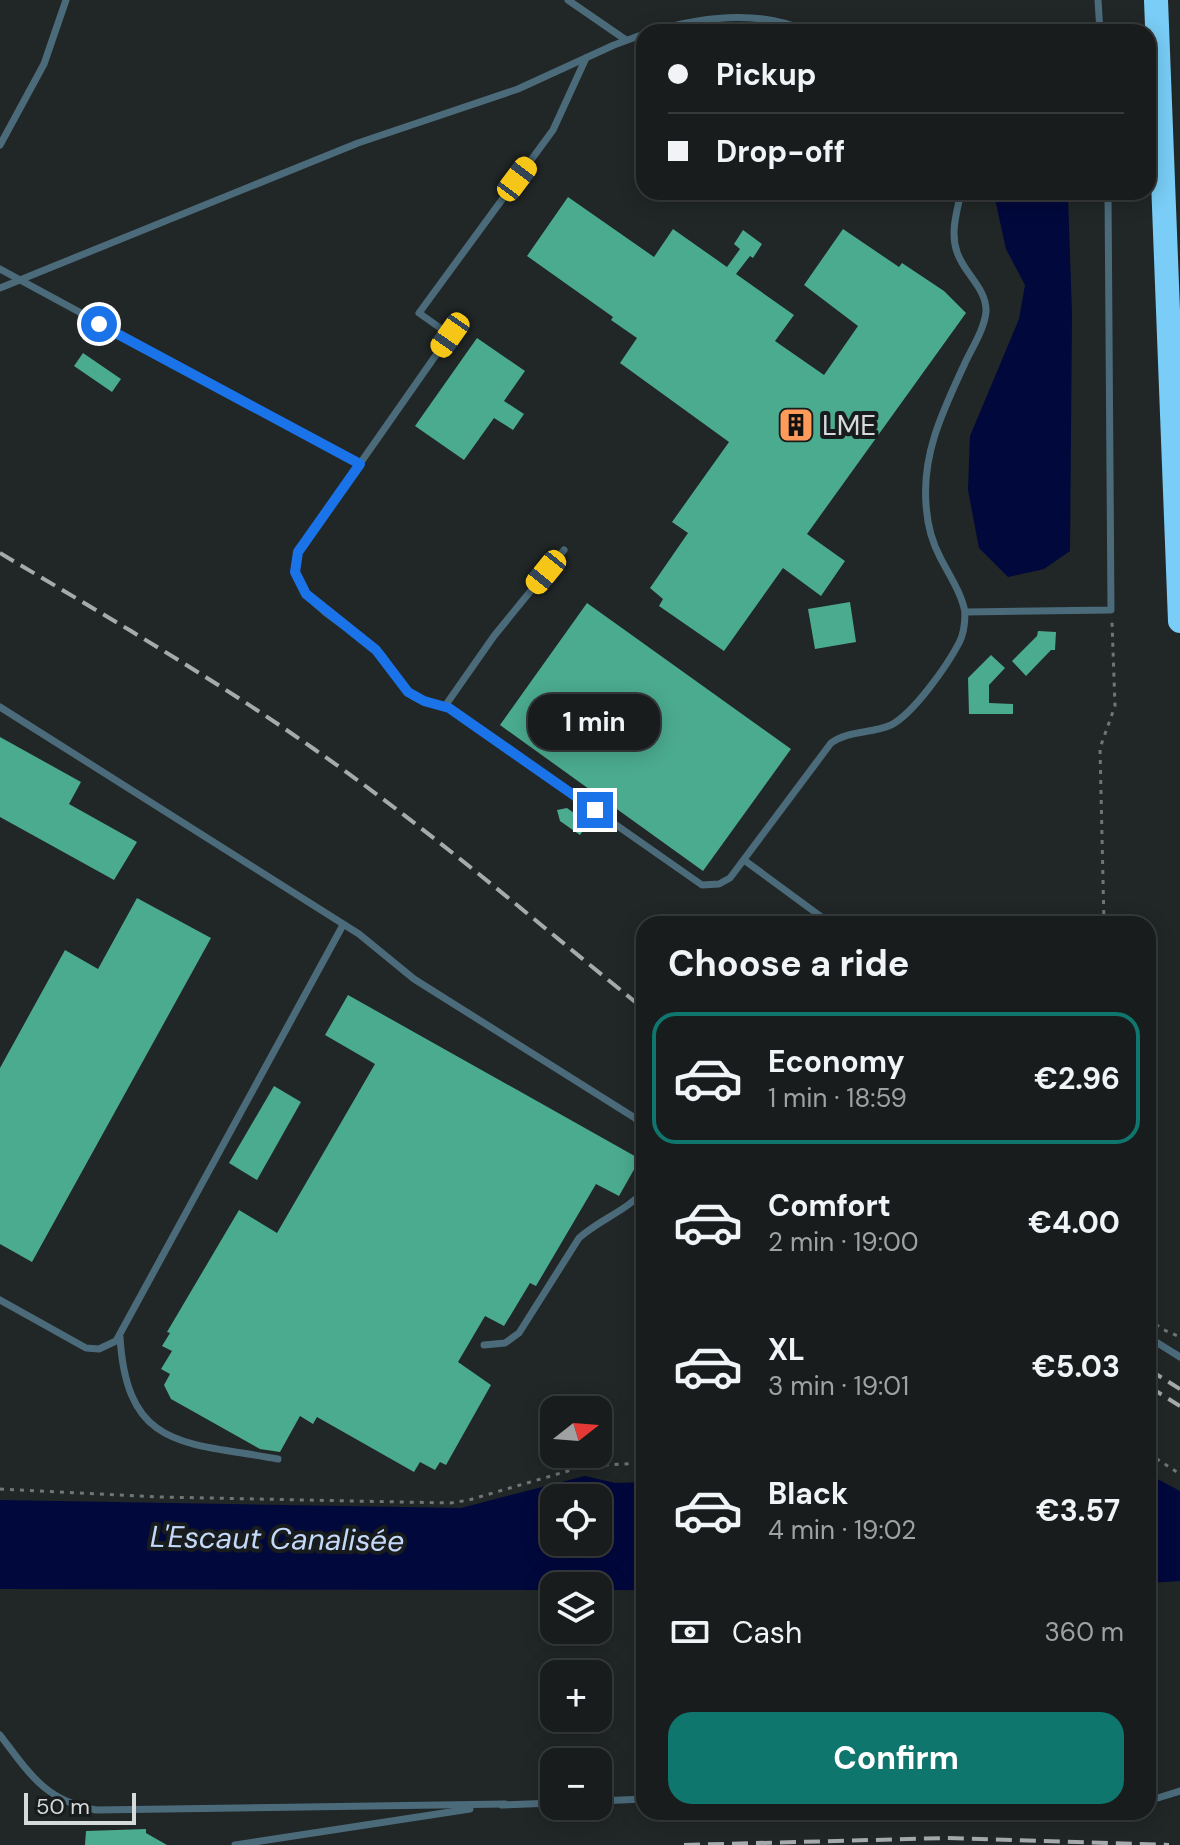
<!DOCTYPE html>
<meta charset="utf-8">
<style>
:root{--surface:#191c1c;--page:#262929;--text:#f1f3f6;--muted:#9fa1a3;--line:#373a3b;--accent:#0f766e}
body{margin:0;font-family:"DM Sans",sans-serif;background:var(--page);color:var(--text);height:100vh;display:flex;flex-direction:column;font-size:30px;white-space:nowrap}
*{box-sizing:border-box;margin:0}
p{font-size:26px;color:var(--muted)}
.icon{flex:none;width:44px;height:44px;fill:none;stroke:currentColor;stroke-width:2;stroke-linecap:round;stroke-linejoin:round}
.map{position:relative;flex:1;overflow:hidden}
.side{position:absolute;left:636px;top:916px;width:520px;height:904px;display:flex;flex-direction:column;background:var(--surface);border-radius:24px;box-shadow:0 4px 20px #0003,0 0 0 2px var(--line)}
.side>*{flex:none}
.guide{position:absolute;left:636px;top:24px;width:520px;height:176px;border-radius:24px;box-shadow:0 4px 20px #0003,0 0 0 2px var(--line);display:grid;align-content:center;height:176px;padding:0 32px;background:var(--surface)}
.needle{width:52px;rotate:73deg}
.controls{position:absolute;left:540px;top:1396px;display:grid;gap:16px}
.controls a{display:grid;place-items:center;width:72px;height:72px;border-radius:16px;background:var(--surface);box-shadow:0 4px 20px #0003,0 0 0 2px var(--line);font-size:40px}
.scale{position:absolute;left:24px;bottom:20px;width:112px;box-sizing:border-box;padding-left:8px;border:4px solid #d7dada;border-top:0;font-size:22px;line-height:28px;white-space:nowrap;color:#d7dada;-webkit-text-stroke:6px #181c1d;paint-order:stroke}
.end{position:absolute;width:36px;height:36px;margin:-18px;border:10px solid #1a73e8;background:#fff;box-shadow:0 0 0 4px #fff}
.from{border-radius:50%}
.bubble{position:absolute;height:56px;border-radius:24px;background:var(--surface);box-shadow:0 4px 20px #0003,0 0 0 2px var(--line);font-size:26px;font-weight:700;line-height:56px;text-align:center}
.car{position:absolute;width:24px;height:48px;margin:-24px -12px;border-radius:10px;box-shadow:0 0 6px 2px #0007;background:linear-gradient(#f5c518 24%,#345 0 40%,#f5c518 0 76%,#345 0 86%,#f5c518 0)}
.guide b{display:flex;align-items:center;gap:28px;height:76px;font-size:30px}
.guide b+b{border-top:2px solid var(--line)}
.guide i{width:20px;height:20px;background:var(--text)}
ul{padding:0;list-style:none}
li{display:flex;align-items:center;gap:24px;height:132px;margin:0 16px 12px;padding:0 16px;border:4px solid transparent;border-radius:24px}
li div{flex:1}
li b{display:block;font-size:30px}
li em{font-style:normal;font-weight:700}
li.selected{border-color:var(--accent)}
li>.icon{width:72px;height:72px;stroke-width:1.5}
h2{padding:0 32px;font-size:36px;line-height:96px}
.pay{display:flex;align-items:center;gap:20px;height:88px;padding:0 32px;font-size:30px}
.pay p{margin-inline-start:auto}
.action{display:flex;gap:16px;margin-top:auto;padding:16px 32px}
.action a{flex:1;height:92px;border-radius:24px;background:var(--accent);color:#fff;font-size:32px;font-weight:700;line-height:92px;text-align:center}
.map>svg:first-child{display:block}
</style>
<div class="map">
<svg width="1180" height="1845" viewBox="0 0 1180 1845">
<rect width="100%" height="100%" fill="#212626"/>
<g fill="#00083c" fill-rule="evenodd">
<polygon points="1000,192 1063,192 1068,197 1072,313 1070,551 1044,569 1008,577 979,548 968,490 970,436 1019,319 1025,285 1006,249 995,199"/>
<polygon points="1148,1474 1180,1491 1180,1581 1148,1583"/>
<path d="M 585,1476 L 615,1483 L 644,1482 L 644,1590 L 598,1590 L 598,1586 L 554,1586 L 554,1590 L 0,1589 L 0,1500 L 461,1508 ZM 554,1498 L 598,1498 L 598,1542 L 554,1542 Z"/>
</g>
<g fill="#4bab8f">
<polygon points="568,197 654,257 673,229 727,267 740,249 734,244 743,230 762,244 753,258 750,256 736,274 794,315 775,341 824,375 858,326 804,285 843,229 899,267 902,263 944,291 966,313 807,534 845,561 821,596 783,568 724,651 659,606 663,599 650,588 688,533 672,522 729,442 620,363 637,338 611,320 613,317 527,256"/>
<polygon points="477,338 525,371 504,401 524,414 513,430 494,418 464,460 415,426"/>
<polygon points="83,353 121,379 112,392 74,366"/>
<polygon points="850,602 856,642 815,649 808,609"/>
<polygon points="587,603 791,749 703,871 500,725"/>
<polygon points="1038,631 1056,632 1055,650 1051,650 1026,676 1012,661 1037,636"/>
<polygon points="991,655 1005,668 989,685 989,703 1013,704 1013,714 969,714 968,678"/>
<polygon points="0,737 81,782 69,804 137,842 114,880 0,817"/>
<polygon points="567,808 588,823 580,835 560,821 557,810"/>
<polygon points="137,898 211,938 32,1262 0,1244 0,1068 65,950 98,969"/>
<polygon points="348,995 640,1159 619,1196 596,1184 536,1286 530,1283 504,1326 485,1316 458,1362 491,1385 446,1465 440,1462 435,1470 420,1462 414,1472 317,1417 313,1424 300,1416 280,1452 260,1449 171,1399 164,1385 170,1374 161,1369 172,1351 162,1346 170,1333 167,1332 239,1210 277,1233 375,1064 325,1035"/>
<polygon points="274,1086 301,1102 257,1180 229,1163"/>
<polygon points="146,1829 146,1833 167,1845 85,1845 86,1831"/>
</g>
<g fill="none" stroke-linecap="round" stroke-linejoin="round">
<g stroke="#707575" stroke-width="3" stroke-dasharray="4 6" stroke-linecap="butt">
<polyline points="1104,924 1100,748 1115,706 1112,622"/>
<polyline points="1148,1318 1162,1329 1180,1337"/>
<polyline points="1148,1453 1180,1474"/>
<polyline points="0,1489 161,1497 450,1503 469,1500 585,1466 644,1463"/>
</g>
<g stroke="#4b6b7b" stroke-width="7">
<polyline points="568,0 626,40"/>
<polyline points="1098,0 1100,32"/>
<path d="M 651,32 C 703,16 759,9 809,32"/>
<path d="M 586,58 L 553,130 L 419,313 L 450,335 L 303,545 C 272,595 352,625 380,653 C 392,666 399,687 414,697 C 425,703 438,703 449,708 L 702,885 L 719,884 L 730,878 L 831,743 C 849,730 871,734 891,725 C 913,714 947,666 959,643 C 964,634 965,623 965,612 L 1111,610 L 1108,192"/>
<polyline points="0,145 44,64 66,0"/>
<path d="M 961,192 C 957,212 950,232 957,252 C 964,274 987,288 986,312 C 984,330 972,348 965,363 C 944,409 922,452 926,504 C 927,522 931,540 940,557 C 949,575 961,592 965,612"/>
<polyline points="0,269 360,464"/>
<polyline points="0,288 358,143 518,89 614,45 644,34"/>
<polyline points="445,706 494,636 564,550"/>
<polyline points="0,707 359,934 414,979 635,1118 644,1130"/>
<polyline points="744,860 831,924"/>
<polyline points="0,1300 86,1348 99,1349 116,1341 343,925"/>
<path d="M 120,1337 C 127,1451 186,1442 278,1459"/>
<polyline points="1148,1337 1180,1357"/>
<path d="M 484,1345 L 505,1343 L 519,1333 L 579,1238 C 599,1220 626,1211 644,1191"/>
<path d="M 0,1735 C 29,1773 45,1801 96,1810 L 505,1804"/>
<polyline points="598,1801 644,1799"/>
<polyline points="1148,1801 1180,1791"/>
<polyline points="502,1805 554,1803"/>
<polyline points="235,1845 470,1809"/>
</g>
<polyline stroke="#79cdf6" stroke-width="24" points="1156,0 1180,621"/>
<g stroke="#a6aaaa" stroke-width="4" stroke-dasharray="16 8" stroke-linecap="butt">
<path d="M 0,553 C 106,616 213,678 314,749 C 429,829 535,921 644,1009"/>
<polyline points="1148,1369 1180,1389"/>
<polyline points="1148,1386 1180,1406"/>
<polyline points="684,1845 947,1838 1169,1845"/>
</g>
</g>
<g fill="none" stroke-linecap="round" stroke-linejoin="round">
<polyline stroke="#1a73e8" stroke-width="10" points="99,324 360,464 298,552 295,572 306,594 376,650 408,692 424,701 449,708 595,810"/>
</g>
<defs>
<symbol id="building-square" viewBox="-11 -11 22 22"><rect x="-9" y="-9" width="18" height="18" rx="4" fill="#ff9b5a" stroke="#181c1d"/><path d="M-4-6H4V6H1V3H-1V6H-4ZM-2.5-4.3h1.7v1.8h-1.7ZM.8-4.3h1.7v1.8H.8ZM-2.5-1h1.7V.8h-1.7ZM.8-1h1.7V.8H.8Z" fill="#111"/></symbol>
</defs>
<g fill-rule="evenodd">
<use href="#building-square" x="776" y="405" width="40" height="40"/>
</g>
<g text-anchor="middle" stroke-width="8" stroke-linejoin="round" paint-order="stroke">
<g font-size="28" fill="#d7dada" stroke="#181c1d" text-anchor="start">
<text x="822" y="435">LME</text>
</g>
<g font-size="30" font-style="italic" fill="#c4d8fa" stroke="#181c1d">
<text transform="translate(277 1539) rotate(1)" y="10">L'Escaut Canalisée</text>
</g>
</g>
</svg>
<div class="controls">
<a><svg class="needle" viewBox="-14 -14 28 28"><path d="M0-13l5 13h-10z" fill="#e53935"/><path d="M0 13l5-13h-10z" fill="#9fa1a3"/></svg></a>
<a><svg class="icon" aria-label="locate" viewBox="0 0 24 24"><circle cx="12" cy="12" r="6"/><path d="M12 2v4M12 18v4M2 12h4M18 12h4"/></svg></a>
<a><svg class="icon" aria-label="layers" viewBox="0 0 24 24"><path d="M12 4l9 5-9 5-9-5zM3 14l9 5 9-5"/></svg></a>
<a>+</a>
<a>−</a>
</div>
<div class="scale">50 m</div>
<i class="end from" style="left:99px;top:324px"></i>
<i class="end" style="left:595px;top:810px"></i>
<div class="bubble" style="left:528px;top:694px;width:132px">1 min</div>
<i class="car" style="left:517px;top:179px;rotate:37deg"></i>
<i class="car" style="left:450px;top:335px;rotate:215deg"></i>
<i class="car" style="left:546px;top:572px;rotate:219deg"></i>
<div class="guide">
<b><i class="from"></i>Pickup</b>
<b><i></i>Drop-off</b>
</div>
<section class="side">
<h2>Choose a ride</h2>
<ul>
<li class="selected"><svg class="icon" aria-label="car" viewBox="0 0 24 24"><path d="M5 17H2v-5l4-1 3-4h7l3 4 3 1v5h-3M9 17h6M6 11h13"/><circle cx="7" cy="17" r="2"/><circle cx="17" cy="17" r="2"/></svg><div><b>Economy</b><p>1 min · 18:59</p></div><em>€2.96</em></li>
<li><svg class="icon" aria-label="car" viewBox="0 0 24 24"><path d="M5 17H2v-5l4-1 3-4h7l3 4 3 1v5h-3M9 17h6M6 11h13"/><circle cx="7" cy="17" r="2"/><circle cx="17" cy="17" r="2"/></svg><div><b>Comfort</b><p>2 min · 19:00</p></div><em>€4.00</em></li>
<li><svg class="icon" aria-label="car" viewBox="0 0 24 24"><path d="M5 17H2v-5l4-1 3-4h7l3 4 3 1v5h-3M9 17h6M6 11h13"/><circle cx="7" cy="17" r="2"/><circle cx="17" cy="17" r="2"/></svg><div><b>XL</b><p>3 min · 19:01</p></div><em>€5.03</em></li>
<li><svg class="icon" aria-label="car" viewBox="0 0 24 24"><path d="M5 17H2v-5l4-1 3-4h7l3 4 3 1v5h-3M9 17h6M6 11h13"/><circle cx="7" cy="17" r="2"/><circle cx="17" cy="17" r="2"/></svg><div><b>Black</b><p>4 min · 19:02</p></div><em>€3.57</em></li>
</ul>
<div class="pay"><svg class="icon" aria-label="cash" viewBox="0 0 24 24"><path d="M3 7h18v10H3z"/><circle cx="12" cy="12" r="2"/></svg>Cash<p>360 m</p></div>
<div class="action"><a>Confirm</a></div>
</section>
</div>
